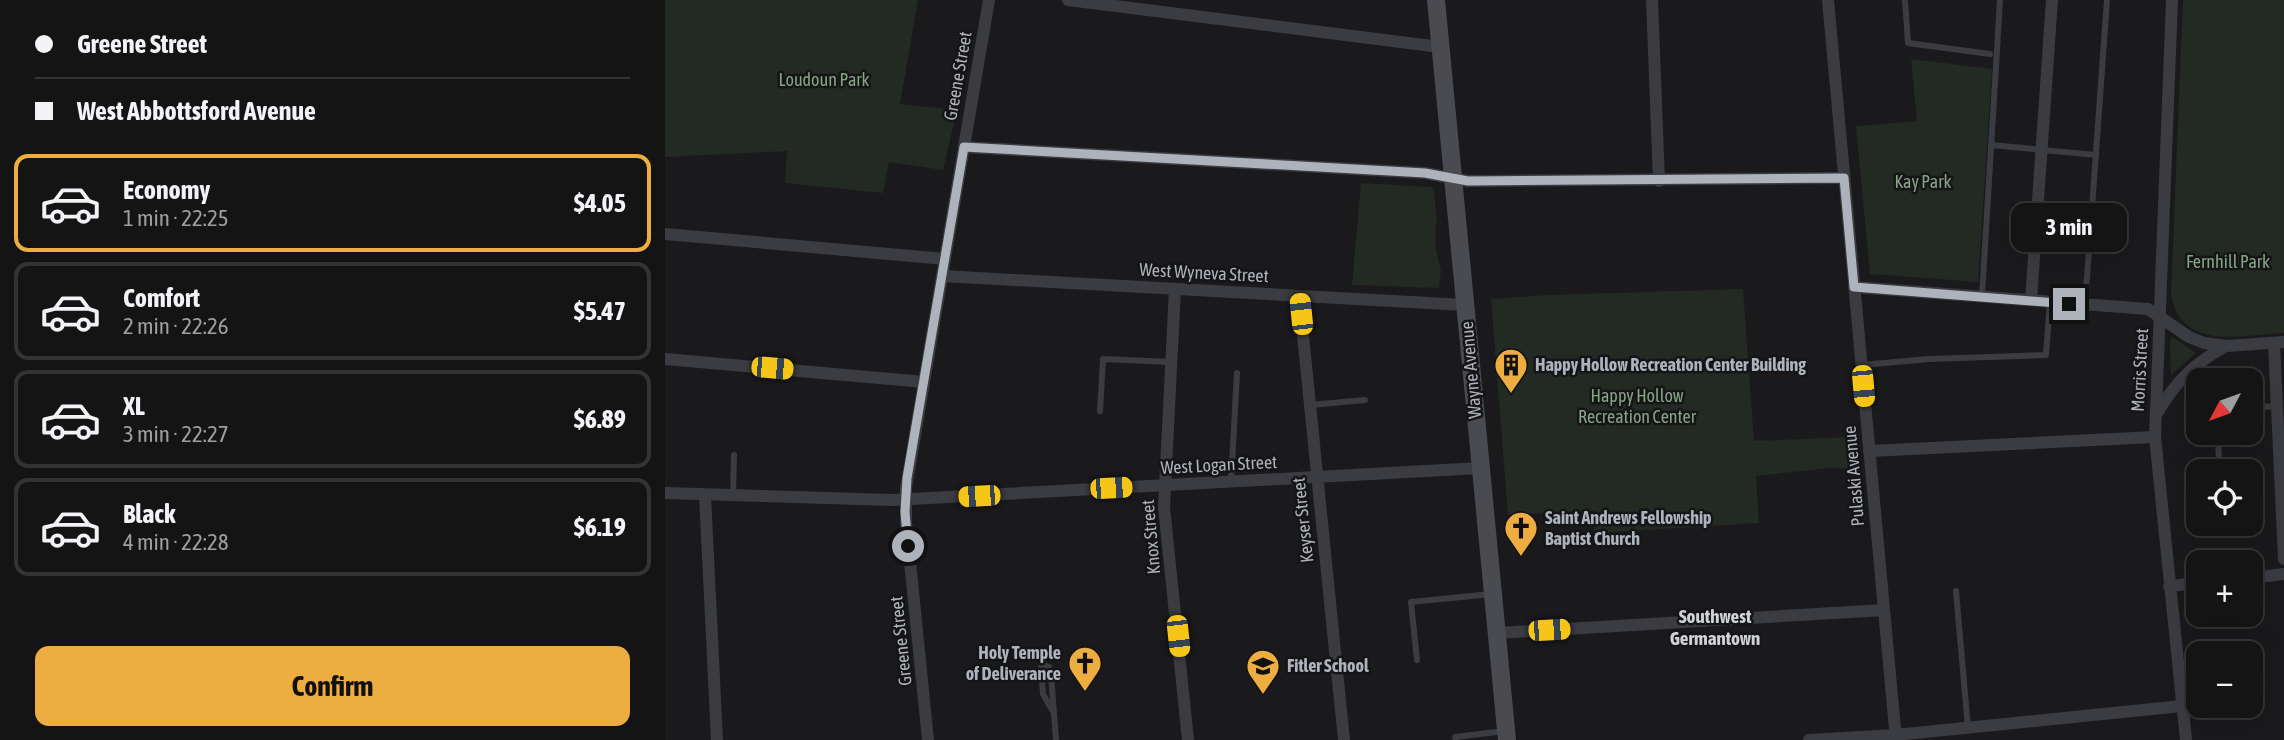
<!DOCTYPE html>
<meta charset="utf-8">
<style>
:root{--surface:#141415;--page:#212122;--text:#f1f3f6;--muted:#9d9ea0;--line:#333334;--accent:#edad41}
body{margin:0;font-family:"Asap Condensed",sans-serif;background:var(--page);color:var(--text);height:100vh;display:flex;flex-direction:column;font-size:26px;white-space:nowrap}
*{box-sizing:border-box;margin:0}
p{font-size:23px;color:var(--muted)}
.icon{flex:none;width:38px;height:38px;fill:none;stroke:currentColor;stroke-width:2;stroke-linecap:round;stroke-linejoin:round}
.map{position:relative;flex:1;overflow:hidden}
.drawer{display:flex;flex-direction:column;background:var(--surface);width:665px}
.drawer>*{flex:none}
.top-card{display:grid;align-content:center;height:154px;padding:0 35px;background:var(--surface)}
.needle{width:46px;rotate:229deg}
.buttons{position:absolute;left:1521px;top:368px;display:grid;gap:14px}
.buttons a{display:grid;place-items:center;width:77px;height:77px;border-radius:14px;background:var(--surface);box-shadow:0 7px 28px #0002,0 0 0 2px var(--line);font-size:35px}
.end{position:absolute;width:32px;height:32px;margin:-16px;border:9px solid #adb2bb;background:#111;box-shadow:0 0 0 4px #111}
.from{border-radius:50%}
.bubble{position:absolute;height:49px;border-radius:14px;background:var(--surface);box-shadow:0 7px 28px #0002,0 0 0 2px var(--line);font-size:23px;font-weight:700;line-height:49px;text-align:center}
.car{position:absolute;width:21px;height:42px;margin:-21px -10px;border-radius:9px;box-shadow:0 0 5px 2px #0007;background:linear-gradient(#f5c518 24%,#345 0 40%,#f5c518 0 76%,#345 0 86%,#f5c518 0)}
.top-card b{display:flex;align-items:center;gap:24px;height:66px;font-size:26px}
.top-card b+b{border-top:2px solid var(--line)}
.top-card i{width:18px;height:18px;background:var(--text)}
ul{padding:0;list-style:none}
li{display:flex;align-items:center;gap:21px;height:98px;margin:0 14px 10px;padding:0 21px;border:4px solid var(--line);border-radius:14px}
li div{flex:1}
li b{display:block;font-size:26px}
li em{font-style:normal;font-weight:700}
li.active{border-color:var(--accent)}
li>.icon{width:63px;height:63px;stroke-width:1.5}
.cta{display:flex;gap:14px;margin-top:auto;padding:14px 35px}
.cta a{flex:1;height:80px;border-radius:14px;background:var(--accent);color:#111;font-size:28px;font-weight:700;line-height:80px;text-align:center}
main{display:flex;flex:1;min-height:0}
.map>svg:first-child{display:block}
</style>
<main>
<section class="drawer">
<div class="top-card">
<b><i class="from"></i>Greene Street</b>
<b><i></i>West Abbottsford Avenue</b>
</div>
<ul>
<li class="active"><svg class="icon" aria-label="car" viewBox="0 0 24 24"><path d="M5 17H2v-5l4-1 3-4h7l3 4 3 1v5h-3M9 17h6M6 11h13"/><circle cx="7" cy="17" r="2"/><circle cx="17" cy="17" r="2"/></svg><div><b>Economy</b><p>1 min · 22:25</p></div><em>$4.05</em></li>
<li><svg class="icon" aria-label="car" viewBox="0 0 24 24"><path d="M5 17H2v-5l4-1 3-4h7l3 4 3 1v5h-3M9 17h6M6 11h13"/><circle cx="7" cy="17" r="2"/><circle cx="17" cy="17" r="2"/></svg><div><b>Comfort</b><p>2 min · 22:26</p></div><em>$5.47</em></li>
<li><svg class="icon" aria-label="car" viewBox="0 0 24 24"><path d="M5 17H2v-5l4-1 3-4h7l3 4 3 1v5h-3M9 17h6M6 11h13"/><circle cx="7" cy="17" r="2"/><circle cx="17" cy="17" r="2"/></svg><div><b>XL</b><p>3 min · 22:27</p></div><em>$6.89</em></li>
<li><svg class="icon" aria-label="car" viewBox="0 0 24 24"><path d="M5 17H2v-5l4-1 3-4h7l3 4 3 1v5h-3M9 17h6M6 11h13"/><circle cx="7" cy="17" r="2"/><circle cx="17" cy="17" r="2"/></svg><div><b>Black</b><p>4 min · 22:28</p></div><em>$6.19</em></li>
</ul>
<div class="cta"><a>Confirm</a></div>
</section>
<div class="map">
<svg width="1619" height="740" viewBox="0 0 1619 740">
<rect width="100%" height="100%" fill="#1a1a1c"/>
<g fill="#222a23">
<polygon points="0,0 253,0 235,104 292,110 278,170 224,162 218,193 120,183 122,151 0,157"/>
<path d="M 1518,0 L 1619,0 L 1619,333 C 1576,335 1516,352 1506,294 Z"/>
<polygon points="1246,59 1327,69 1313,282 1205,274 1191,126 1252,121"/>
<polygon points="696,183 766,187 769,190 772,225 770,225 771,251 776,271 774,288 687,285"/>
<polygon points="1078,289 1089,441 1188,437 1190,469 1165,468 1091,476 1094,523 930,533 928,511 843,515 826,299 883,295"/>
<polygon points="1507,337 1531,353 1506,375 1505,341"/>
</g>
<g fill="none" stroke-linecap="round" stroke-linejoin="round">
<g stroke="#3b3c41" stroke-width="6">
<polyline points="1240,0 1243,43 1325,54"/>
<polyline points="1326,145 1431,155"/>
<polyline points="1317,296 1335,0"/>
<polyline points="1420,305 1442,0"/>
<polyline points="1197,365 1264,359 1381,355 1385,302"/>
<polyline points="645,405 700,400"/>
<polyline points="1586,408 1611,406"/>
<polyline points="435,411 438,359 506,362"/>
<polyline points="1554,458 1553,442 1555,432"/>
<polyline points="566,482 572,373"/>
<polyline points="68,495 69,455"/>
<polyline points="1291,591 1303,728"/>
<polyline points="752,660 746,602 826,594"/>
<polyline points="387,710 378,694 376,667 379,665 384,667 386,674 391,740"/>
<polyline points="791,740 790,737 840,731"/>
</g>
<g stroke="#3b3c41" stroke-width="12">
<polyline points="403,0 775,47"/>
<polyline points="987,0 994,181"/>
<polyline points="1163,0 1231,740"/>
<polyline points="1507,0 1490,437 1521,740"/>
<polyline points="299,147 760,173 803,181 1179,178"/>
<polyline points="0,234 280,259"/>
<polyline points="277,276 800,305"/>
<polyline points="1189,287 1483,309 1524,337 1539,343 1562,346 1619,342"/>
<polyline points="510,289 499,507 523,740"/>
<polyline points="634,296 679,740"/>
<polyline points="1366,300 1387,0"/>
<polyline points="1609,343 1619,559"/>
<polyline points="0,359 259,382"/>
<path d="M 1493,412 C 1510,382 1531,362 1561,346"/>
<polyline points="1204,451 1490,437"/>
<polyline points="0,493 227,500 816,468"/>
<polyline points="40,495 52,740"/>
<polyline points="1586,578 1619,574"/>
<polyline points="1504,586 1533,583"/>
<polyline points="832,633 1219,610"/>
<polyline points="263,740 241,522 241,488 324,0"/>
<polyline points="1144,740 1230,735 1517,706"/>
</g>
<polyline stroke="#494b51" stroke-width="18" points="771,0 842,740"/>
</g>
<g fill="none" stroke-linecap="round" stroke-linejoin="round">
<polyline stroke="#adb2bb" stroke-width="9" points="243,546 240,512 242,478 299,147 760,173 803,181 1179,178 1189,287 1404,304"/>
</g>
<defs>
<symbol id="building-pin" viewBox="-11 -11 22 30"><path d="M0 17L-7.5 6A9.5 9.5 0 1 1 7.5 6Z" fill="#edad41" stroke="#151517"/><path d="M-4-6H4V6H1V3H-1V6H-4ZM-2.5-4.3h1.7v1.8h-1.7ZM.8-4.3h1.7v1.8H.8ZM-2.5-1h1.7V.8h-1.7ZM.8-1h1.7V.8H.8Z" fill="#111"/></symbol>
<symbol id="church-pin" viewBox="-11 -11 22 30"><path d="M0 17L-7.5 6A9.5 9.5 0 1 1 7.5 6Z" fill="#edad41" stroke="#151517"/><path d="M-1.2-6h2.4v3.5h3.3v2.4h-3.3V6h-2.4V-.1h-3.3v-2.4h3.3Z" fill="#111"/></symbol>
<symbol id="school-pin" viewBox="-11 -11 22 30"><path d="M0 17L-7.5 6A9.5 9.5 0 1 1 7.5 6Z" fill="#edad41" stroke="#151517"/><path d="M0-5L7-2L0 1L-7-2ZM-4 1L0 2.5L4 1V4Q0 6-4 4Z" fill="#111"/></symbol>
</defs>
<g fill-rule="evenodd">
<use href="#building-pin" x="827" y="346" width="38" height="52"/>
<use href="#church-pin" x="837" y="509" width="38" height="52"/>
<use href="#church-pin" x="401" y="644" width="38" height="52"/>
<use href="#school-pin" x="579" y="647" width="38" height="52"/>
</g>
<g text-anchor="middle" stroke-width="5" stroke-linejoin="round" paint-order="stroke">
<g font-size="18" fill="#adb2bb" stroke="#151517">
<text transform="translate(293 76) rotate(-80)" y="6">Greene Street</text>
<text transform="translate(539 273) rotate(3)" y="6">West Wyneva Street</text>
<text transform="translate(806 370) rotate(-95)" y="6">Wayne Avenue</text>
<text transform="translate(1475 370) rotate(-87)" y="6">Morris Street</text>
<text transform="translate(554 465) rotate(-3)" y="6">West Logan Street</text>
<text transform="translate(1189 476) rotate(-95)" y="6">Pulaski Avenue</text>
<text transform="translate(638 520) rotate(-96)" y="6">Keyser Street</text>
<text transform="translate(486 537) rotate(-95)" y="6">Knox Street</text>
<text transform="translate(236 641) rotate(-96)" y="6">Greene Street</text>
</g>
<g font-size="18" fill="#85a585" stroke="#151517">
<text x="159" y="86">Loudoun Park</text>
<text x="1258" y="188">Kay Park</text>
<text x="1563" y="268">Fernhill Park</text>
<text x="972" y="402">Happy Hollow<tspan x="972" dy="21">Recreation Center</tspan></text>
</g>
<g font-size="18" font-weight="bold" fill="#adb2bb" stroke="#151517" text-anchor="start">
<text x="870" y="371">Happy Hollow Recreation Center Building</text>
<text x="880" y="524">Saint Andrews Fellowship<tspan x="880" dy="21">Baptist Church</tspan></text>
<text x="396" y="659" text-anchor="end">Holy Temple<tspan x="396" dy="21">of Deliverance</tspan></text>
<text x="622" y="672">Fitler School</text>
</g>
<g font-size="19" font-weight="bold" fill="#ced1d7" stroke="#151517">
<text x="1050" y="623">Southwest<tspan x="1050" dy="22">Germantown</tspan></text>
</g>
</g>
</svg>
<div class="buttons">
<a><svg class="needle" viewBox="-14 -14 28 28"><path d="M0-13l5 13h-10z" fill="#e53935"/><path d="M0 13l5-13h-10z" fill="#9d9ea0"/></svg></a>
<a><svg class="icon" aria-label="locate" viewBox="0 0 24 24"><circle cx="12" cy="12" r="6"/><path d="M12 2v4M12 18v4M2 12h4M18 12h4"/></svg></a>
<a>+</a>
<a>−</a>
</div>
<i class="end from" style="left:243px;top:546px"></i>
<i class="end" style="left:1404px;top:304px"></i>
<div class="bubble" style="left:1346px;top:203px;width:116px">3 min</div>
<i class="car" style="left:636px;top:314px;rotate:354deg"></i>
<i class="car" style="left:107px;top:368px;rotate:95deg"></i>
<i class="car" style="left:1198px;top:386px;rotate:175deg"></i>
<i class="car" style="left:446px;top:488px;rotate:87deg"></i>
<i class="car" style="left:314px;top:496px;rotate:267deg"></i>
<i class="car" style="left:884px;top:630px;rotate:87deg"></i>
<i class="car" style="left:513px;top:636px;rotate:174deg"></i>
</div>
</main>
